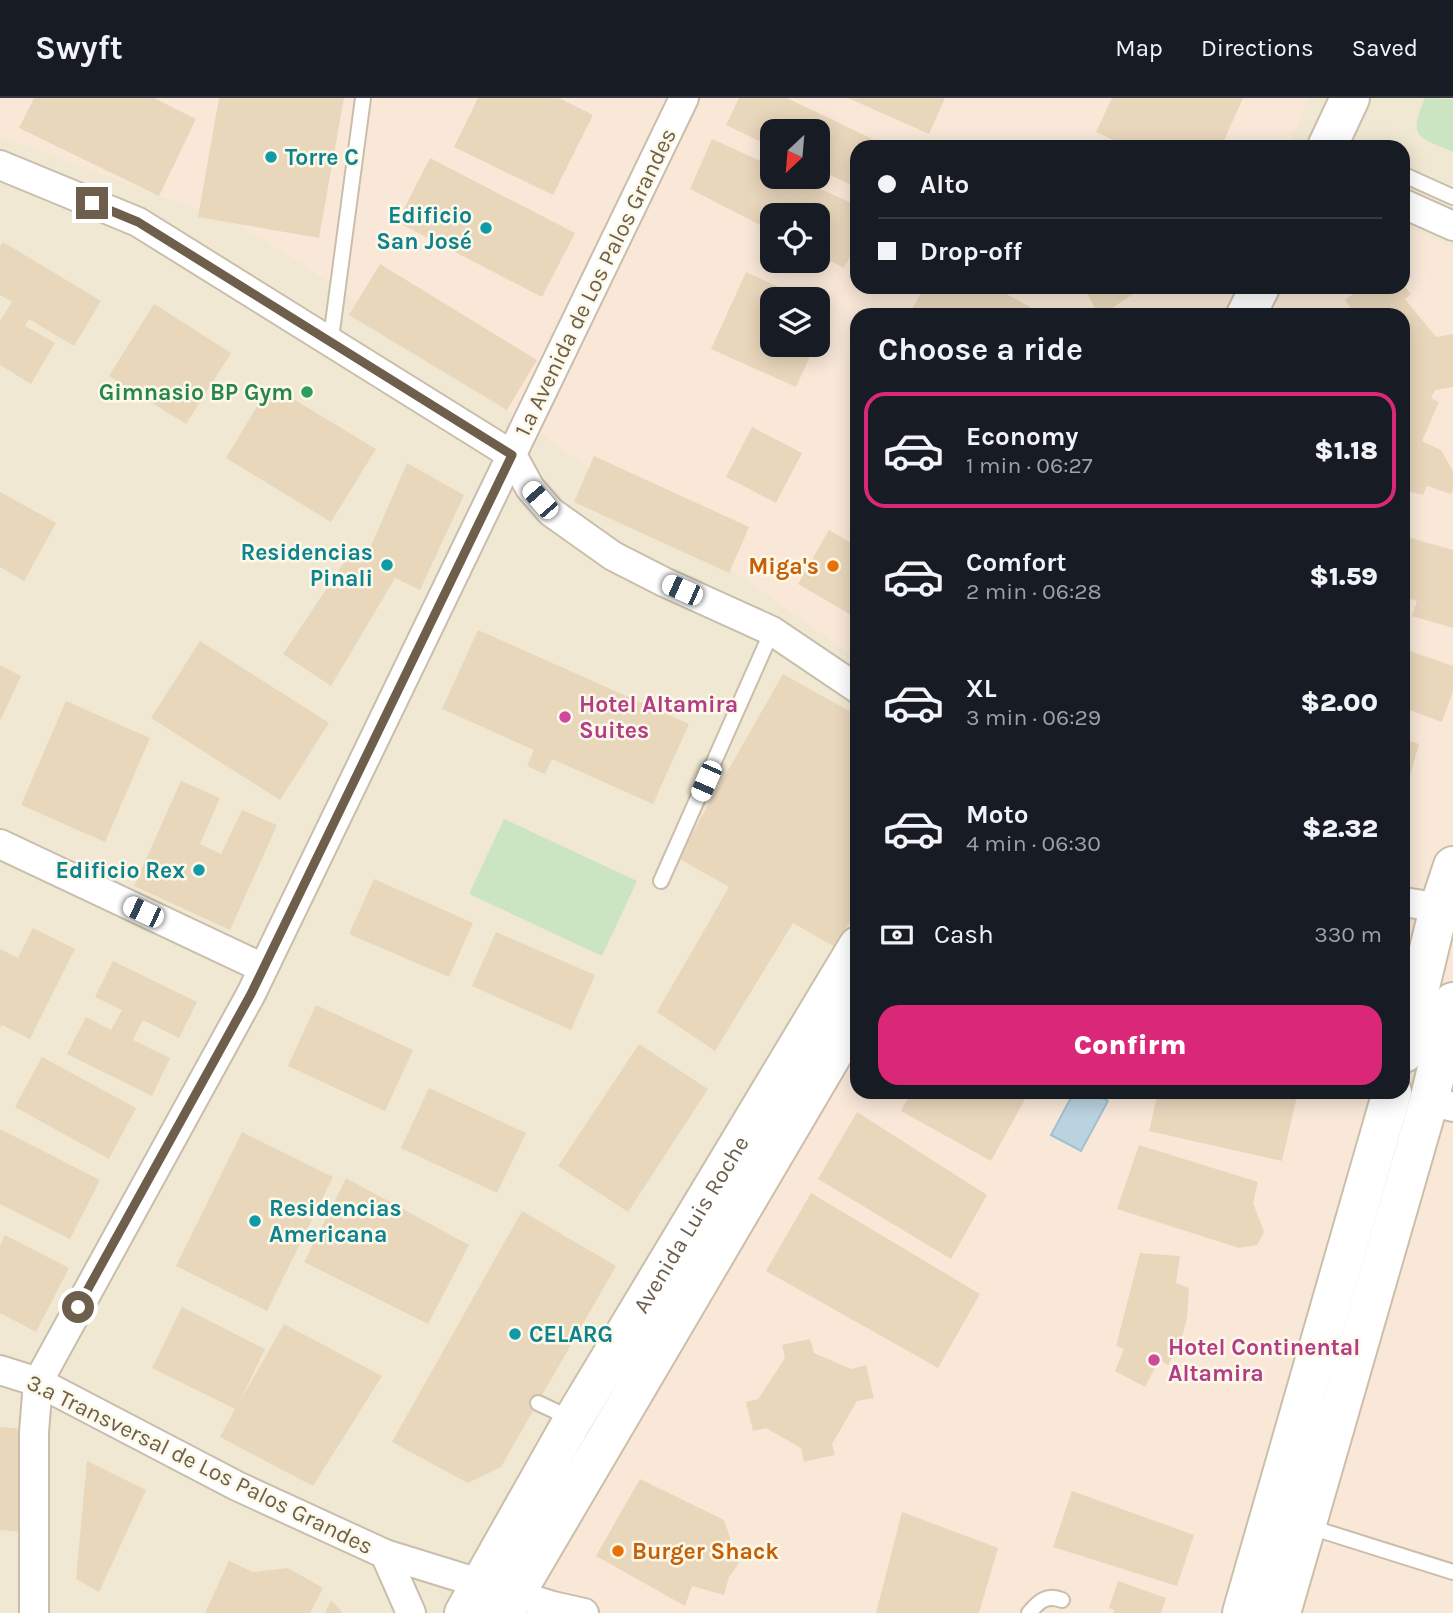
<!DOCTYPE html>
<meta charset="utf-8">
<style>
:root{--surface:#171b24;--page:#20242c;--text:#f1f3f6;--muted:#9ea1a6;--line:#363941;--accent:#db2777}
body{margin:0;font-family:Karla,sans-serif;background:var(--page);color:var(--text);height:100vh;display:flex;flex-direction:column;font-size:26px;white-space:nowrap}
*{box-sizing:border-box;margin:0}
p{font-size:23px;color:var(--muted)}
.icon{flex:none;width:38px;height:38px;fill:none;stroke:currentColor;stroke-width:2;stroke-linecap:round;stroke-linejoin:round}
.map{position:relative;flex:1;overflow:hidden}
.panel{position:absolute;left:850px;top:210px;width:560px;height:791px;display:flex;flex-direction:column;background:var(--surface);border-radius:21px;box-shadow:0 4px 18px #0003}
.panel>*{flex:none}
.top-card{position:absolute;left:850px;top:42px;width:560px;height:154px;border-radius:21px;box-shadow:0 4px 18px #0003;display:grid;align-content:center;height:154px;padding:0 28px;background:var(--surface)}
.needle{width:46px;rotate:206deg}
.tools{position:absolute;left:760px;top:21px;display:grid;gap:14px}
.tools a{display:grid;place-items:center;width:70px;height:70px;border-radius:14px;background:var(--surface);box-shadow:0 4px 18px #0003;font-size:35px}
.end{position:absolute;width:32px;height:32px;margin:-16px;border:9px solid #6e5f4c;background:#fff;box-shadow:0 0 0 4px #fff}
.from{border-radius:50%}
.car{position:absolute;width:21px;height:42px;margin:-21px -10px;border-radius:9px;box-shadow:0 0 5px 2px #0007;background:linear-gradient(#fff 24%,#345 0 40%,#fff 0 76%,#345 0 86%,#fff 0)}
.top-card b{display:flex;align-items:center;gap:24px;height:66px;font-size:26px}
.top-card b+b{border-top:2px solid var(--line)}
.top-card i{width:18px;height:18px;background:var(--text)}
ul{padding:0;list-style:none}
li{display:flex;align-items:center;gap:21px;height:116px;margin:0 14px 10px;padding:0 14px;border:4px solid transparent;border-radius:21px}
li div{flex:1}
li b{display:block;font-size:26px}
li em{font-style:normal;font-weight:800}
li.current{border-color:var(--accent)}
li>.icon{width:63px;height:63px;stroke-width:1.5}
h2{padding:0 28px;font-size:32px;line-height:84px}
.pay{display:flex;align-items:center;gap:18px;height:77px;padding:0 28px;font-size:26px}
.pay p{margin-inline-start:auto}
.button{display:flex;gap:14px;margin-top:auto;padding:14px 28px}
.button a{flex:1;height:80px;border-radius:21px;background:var(--accent);color:#fff;font-size:28px;font-weight:800;line-height:80px;text-align:center}
header{display:flex;align-items:center;gap:42px;box-sizing:border-box;height:98px;padding:0 35px;background:var(--surface);border-bottom:2px solid var(--line)}
header strong{font-size:33px}
nav{display:flex;gap:38px;margin-inline-start:auto;font-size:24px}
.map>svg:first-child{display:block}
</style>
<header>
<strong>Swyft</strong>
<nav><a>Map</a><a>Directions</a><a>Saved</a></nav>
</header>
<div class="map">
<svg width="1453" height="1515" viewBox="0 0 1453 1515">
<rect width="100%" height="100%" fill="#f9f5e3"/>
<path fill="#f0e8d2" fill-rule="evenodd" d="M 0,0 L 1453,0 L 1453,1515 L 0,1515 ZM 772,33 L 817,33 L 817,79 L 772,79 ZM 858,49 L 1404,49 L 1404,189 L 858,189 ZM 772,117 L 817,117 L 817,163 L 772,163 ZM 772,201 L 817,201 L 817,247 L 772,247 ZM 858,217 L 1404,217 L 1404,994 L 858,994 Z"/>
<path fill="#f9e8d8" fill-rule="evenodd" d="M 0,0 L 1308,0 L 1289,49 L 858,49 L 858,189 L 1404,189 L 1404,128 L 1453,149 L 1453,1515 L 529,1515 L 857,953 L 858,994 L 1404,994 L 1404,217 L 858,217 L 857,561 L 303,166 L 262,141 L 231,124 L 0,38 ZM 772,33 L 817,33 L 817,79 L 772,79 ZM 772,117 L 817,117 L 817,163 L 772,163 ZM 772,201 L 817,201 L 817,247 L 772,247 Z"/>
<g fill="#cbe5c3">
<path d="M 1425,0 L 1453,1 L 1453,54 C 1417,38 1408,40 1425,0 Z"/>
<polygon points="504,721 637,783 602,858 469,796"/>
</g>
<polygon fill="#bad3e0" stroke="#a1c0d1" stroke-width="2" points="1074,994 1091,994 1108,1003 1081,1053 1051,1037"/>
<g fill="#e9d7bc">
<polygon points="34,0 154,0 196,21 159,98 19,30"/>
<polygon points="219,0 344,0 319,140 198,119"/>
<polygon points="478,0 559,0 593,17 553,97 454,49"/>
<polygon points="739,0 787,0 889,49 858,49 858,90 817,71 817,33 772,33 772,49 726,27"/>
<polygon points="848,0 945,0 929,36"/>
<polygon points="1112,0 1243,0 1221,49 1128,49 1096,34"/>
<polygon points="712,41 772,68 772,79 794,79 858,108 858,143 844,170 817,156 817,117 772,117 772,133 690,91"/>
<polygon points="430,60 575,135 542,199 397,124"/>
<polygon points="3,144 101,203 74,248 29,221 25,228 55,245 31,286 0,267 0,223 12,204 0,197 0,149"/>
<polygon points="380,166 537,262 507,312 349,217"/>
<polygon points="746,174 805,201 772,201 772,247 815,247 796,289 711,251"/>
<polygon points="924,189 994,189 1044,217 909,217"/>
<polygon points="1084,189 1131,189 1133,196 1102,217 1098,217"/>
<polygon points="1362,189 1405,189 1411,196 1405,201 1436,239 1453,236 1453,289 1435,292 1431,300 1439,304 1422,343 1441,352 1453,373 1453,392 1451,396 1427,388 1423,397 1404,392 1404,217 1355,217 1345,202"/>
<polygon points="154,206 231,255 186,326 109,278"/>
<polygon points="817,207 830,212 817,241"/>
<polygon points="270,287 376,351 331,424 226,360"/>
<polygon points="752,329 802,355 776,405 726,379"/>
<polygon points="594,358 749,429 729,475 574,404"/>
<polygon points="407,365 464,397 420,492 395,480 331,588 283,556 351,454 368,455"/>
<polygon points="0,394 56,425 24,483 0,469"/>
<polygon points="858,422 858,442 849,438"/>
<polygon points="829,432 858,449 858,521 798,486"/>
<polygon points="1404,438 1453,452 1453,530 1412,518 1417,503 1404,499"/>
<polygon points="478,532 689,626 653,706 552,661 545,676 527,668 534,652 442,611"/>
<polygon points="200,543 329,625 280,702 151,620"/>
<polygon points="1404,551 1453,568 1453,593 1442,624 1404,610"/>
<polygon points="0,567 21,578 0,623"/>
<polygon points="783,576 858,618 858,809 835,849 793,825 715,953 657,914 729,789 678,760"/>
<polygon points="66,603 150,640 105,744 21,707"/>
<polygon points="1404,641 1419,646 1404,699"/>
<polygon points="181,683 220,700 200,746 221,756 242,712 277,727 230,832 134,788"/>
<polygon points="374,781 473,825 449,879 349,836"/>
<polygon points="33,830 75,851 30,941 2,927 0,930 0,851 18,860"/>
<polygon points="496,834 595,877 571,932 472,888"/>
<polygon points="113,863 197,904 179,940 143,922 133,942 170,960 152,998 67,956 86,919 111,932 122,912 95,899"/>
<polygon points="316,907 413,952 385,1013 288,968"/>
<polygon points="639,946 708,991 628,1114 558,1068"/>
<polygon points="42,959 136,1010 109,1061 15,1009"/>
<polygon points="429,990 526,1035 497,1095 401,1050"/>
<polygon points="911,994 1029,994 991,1063 901,1013"/>
<polygon points="1158,994 1298,994 1282,1063 1149,1033"/>
<polygon points="857,1014 987,1097 951,1161 818,1081"/>
<polygon points="0,1031 100,1082 70,1141 0,1106"/>
<polygon points="242,1034 333,1079 267,1213 176,1168"/>
<polygon points="1139,1047 1258,1084 1253,1105 1264,1134 1257,1147 1239,1150 1117,1111"/>
<polygon points="346,1080 469,1147 428,1226 304,1164"/>
<polygon points="811,1095 980,1196 938,1270 766,1173"/>
<polygon points="522,1113 616,1168 501,1369 468,1385 392,1344"/>
<polygon points="5,1137 69,1170 36,1234 0,1215 0,1147"/>
<polygon points="1140,1155 1180,1158 1176,1185 1189,1190 1187,1220 1180,1246 1168,1267 1159,1262 1145,1289 1115,1273 1124,1251 1116,1248"/>
<polygon points="182,1209 265,1251 239,1305 284,1226 382,1278 313,1388 220,1339 235,1311 152,1270"/>
<polygon points="810,1241 814,1255 851,1271 866,1267 874,1300 857,1303 832,1346 835,1357 804,1364 801,1350 766,1330 753,1333 746,1304 758,1301 785,1260 782,1247"/>
<polygon points="0,1329 26,1331 23,1434 0,1432"/>
<polygon points="87,1363 146,1392 99,1494 76,1481"/>
<polygon points="640,1381 724,1422 739,1465 729,1479 724,1497 692,1488 685,1508 596,1458"/>
<polygon points="1072,1393 1194,1437 1177,1488 1053,1449"/>
<polygon points="902,1414 998,1450 979,1515 876,1515"/>
<polygon points="229,1463 253,1474 288,1470 323,1490 310,1515 205,1515"/>
<polygon points="1118,1483 1166,1500 1161,1515 1114,1515 1114,1512 1109,1510"/>
<polygon points="331,1502 341,1513 343,1515 325,1515"/>
</g>
<g fill="none" stroke-linecap="round" stroke-linejoin="round">
<defs>
<g id="lane">
<polyline points="1404,77 1453,99"/>
<polyline points="332,233 363,0"/>
<polyline points="661,783 772,533"/>
<polyline points="538,1305 572,1321"/>
<polyline points="1307,1428 1453,1474"/>
<path d="M 1029,1515 C 1039,1503 1047,1496 1062,1502"/>
</g>
<g id="street">
<polyline points="0,67 138,124 512,357 530,390 551,414 613,458 664,484 772,533 858,591"/>
<polyline points="1404,106 1453,128"/>
<polyline points="0,746 263,870"/>
<polyline points="1404,804 1453,812"/>
<polyline points="1429,1003 1453,1009"/>
<polyline points="0,1272 38,1284 237,1388 385,1456 553,1508 584,1515"/>
<polyline points="385,1456 411,1515"/>
<polyline points="34,1515 34,1334 38,1284 251,896 684,0"/>
</g>
<g id="secondary">
<polyline points="1327,49 1350,0"/>
<polyline points="1246,217 1260,189"/>
<polyline points="1404,955 1439,810 1453,768"/>
<path id="s1" d="M 464,1515 L 573,1322 L 858,848"/>
<polyline points="504,1515 858,913"/>
<polyline points="1242,1515 1392,994"/>
<polyline points="1281,1515 1429,1003 1453,904"/>
</g>
</defs>
<use href="#lane" stroke="#c9beab" stroke-width="18"/>
<use href="#street" stroke="#c9beab" stroke-width="32"/>
<use href="#secondary" stroke="#ccbfaa" stroke-width="42"/>
<use href="#lane" stroke="#fff" stroke-width="14"/>
<use href="#street" stroke="#fff" stroke-width="28"/>
<use href="#secondary" stroke="#fff" stroke-width="38"/>
</g>
<g fill="none" stroke-linecap="round" stroke-linejoin="round">
<polyline stroke="#6e5f4c" stroke-width="9" points="78,1209 251,896 512,357 138,124 92,105"/>
</g>
<g fill="#0f9aa8" stroke="#fdf9e9" stroke-width="2.5">
<circle cx="271" cy="59" r="7"/>
<circle cx="486" cy="130" r="7"/>
<circle cx="387" cy="467" r="7"/>
<circle cx="199" cy="772" r="7"/>
<circle cx="255" cy="1123" r="7"/>
<circle cx="515" cy="1236" r="7"/>
</g>
<circle fill="#2e9e5b" stroke="#fdf9e9" stroke-width="2.5" cx="307" cy="294" r="7"/>
<g fill="#e8710a" stroke="#fdf9e9" stroke-width="2.5">
<circle cx="833" cy="468" r="7"/>
<circle cx="618" cy="1453" r="7"/>
</g>
<g fill="#d1479c" stroke="#fdf9e9" stroke-width="2.5">
<circle cx="565" cy="619" r="7"/>
<circle cx="1154" cy="1262" r="7"/>
</g>
<g text-anchor="middle" stroke-width="5" stroke-linejoin="round" paint-order="stroke">
<g font-size="23" font-weight="bold" fill="#0d838f" stroke="#fdf9e9" text-anchor="start">
<text x="285" y="67">Torre C</text>
<text x="472" y="125" text-anchor="end">Edificio<tspan x="472" dy="26">San José</tspan></text>
<text x="373" y="462" text-anchor="end">Residencias<tspan x="373" dy="26">Pinali</tspan></text>
<text x="185" y="780" text-anchor="end">Edificio Rex</text>
<text x="269" y="1118">Residencias<tspan x="269" dy="26">Americana</tspan></text>
<text x="529" y="1244">CELARG</text>
</g>
<g font-size="23" fill="#6e5f4c" stroke="#fdf9e9">
<text transform="translate(595 184) rotate(-64)" y="8">1.ª Avenida de Los Palos Grandes</text>
<text dy="8" stroke="none"><textPath href="#s1" startOffset="450">Avenida Luis Roche</textPath></text>
<text transform="translate(200 1366) rotate(26)" y="8">3.ª Transversal de Los Palos Grandes</text>
</g>
<g font-size="23" font-weight="bold" fill="#27864d" stroke="#fdf9e9" text-anchor="end">
<text x="293" y="302">Gimnasio BP Gym</text>
</g>
<g font-size="23" font-weight="bold" fill="#c56008" stroke="#fdf9e9" text-anchor="end">
<text x="819" y="476">Miga's</text>
<text x="632" y="1461" text-anchor="start">Burger Shack</text>
</g>
<g font-size="23" font-weight="bold" fill="#b23c85" stroke="#fdf9e9" text-anchor="start">
<text x="579" y="614">Hotel Altamira<tspan x="579" dy="26">Suites</tspan></text>
<text x="1168" y="1257">Hotel Continental<tspan x="1168" dy="26">Altamira</tspan></text>
</g>
</g>
</svg>
<div class="tools">
<a><svg class="needle" viewBox="-14 -14 28 28"><path d="M0-13l5 13h-10z" fill="#e53935"/><path d="M0 13l5-13h-10z" fill="#9ea1a6"/></svg></a>
<a><svg class="icon" aria-label="locate" viewBox="0 0 24 24"><circle cx="12" cy="12" r="6"/><path d="M12 2v4M12 18v4M2 12h4M18 12h4"/></svg></a>
<a><svg class="icon" aria-label="layers" viewBox="0 0 24 24"><path d="M12 4l9 5-9 5-9-5zM3 14l9 5 9-5"/></svg></a>
</div>
<i class="end from" style="left:78px;top:1209px"></i>
<i class="end" style="left:92px;top:105px"></i>
<i class="car" style="left:540px;top:402px;rotate:319deg"></i>
<i class="car" style="left:682px;top:492px;rotate:294deg"></i>
<i class="car" style="left:706px;top:683px;rotate:204deg"></i>
<i class="car" style="left:143px;top:814px;rotate:295deg"></i>
<div class="top-card">
<b><i class="from"></i>Alto</b>
<b><i></i>Drop-off</b>
</div>
<section class="panel">
<h2>Choose a ride</h2>
<ul>
<li class="current"><svg class="icon" aria-label="car" viewBox="0 0 24 24"><path d="M5 17H2v-5l4-1 3-4h7l3 4 3 1v5h-3M9 17h6M6 11h13"/><circle cx="7" cy="17" r="2"/><circle cx="17" cy="17" r="2"/></svg><div><b>Economy</b><p>1 min · 06:27</p></div><em>$1.18</em></li>
<li><svg class="icon" aria-label="car" viewBox="0 0 24 24"><path d="M5 17H2v-5l4-1 3-4h7l3 4 3 1v5h-3M9 17h6M6 11h13"/><circle cx="7" cy="17" r="2"/><circle cx="17" cy="17" r="2"/></svg><div><b>Comfort</b><p>2 min · 06:28</p></div><em>$1.59</em></li>
<li><svg class="icon" aria-label="car" viewBox="0 0 24 24"><path d="M5 17H2v-5l4-1 3-4h7l3 4 3 1v5h-3M9 17h6M6 11h13"/><circle cx="7" cy="17" r="2"/><circle cx="17" cy="17" r="2"/></svg><div><b>XL</b><p>3 min · 06:29</p></div><em>$2.00</em></li>
<li><svg class="icon" aria-label="car" viewBox="0 0 24 24"><path d="M5 17H2v-5l4-1 3-4h7l3 4 3 1v5h-3M9 17h6M6 11h13"/><circle cx="7" cy="17" r="2"/><circle cx="17" cy="17" r="2"/></svg><div><b>Moto</b><p>4 min · 06:30</p></div><em>$2.32</em></li>
</ul>
<div class="pay"><svg class="icon" aria-label="cash" viewBox="0 0 24 24"><path d="M3 7h18v10H3z"/><circle cx="12" cy="12" r="2"/></svg>Cash<p>330 m</p></div>
<div class="button"><a>Confirm</a></div>
</section>
</div>
